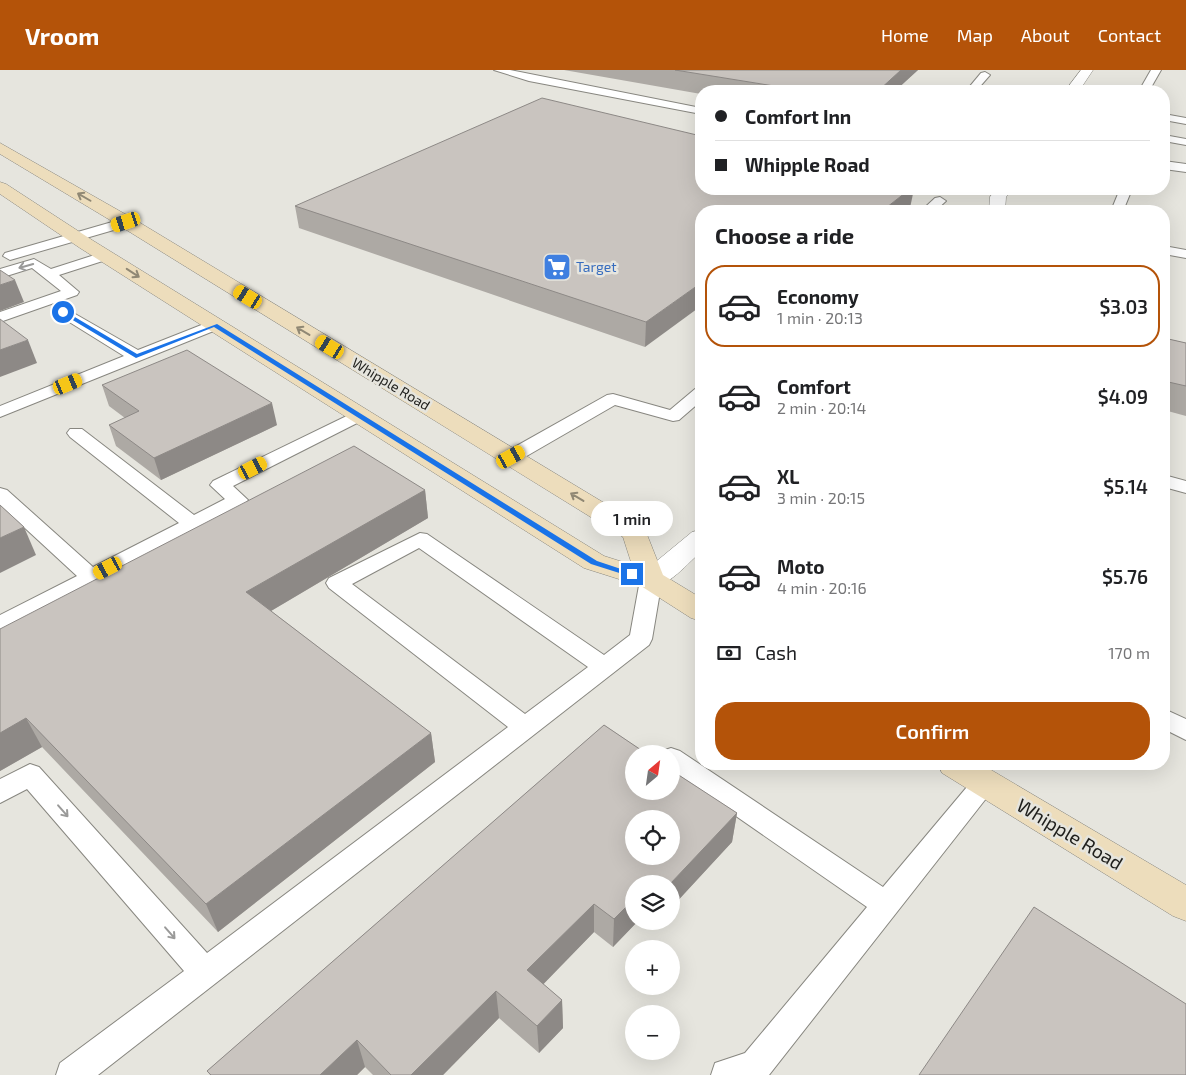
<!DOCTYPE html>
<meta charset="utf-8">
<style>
:root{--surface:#fff;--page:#f6f6f6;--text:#202124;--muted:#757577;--line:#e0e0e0;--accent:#b45309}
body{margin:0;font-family:"Exo 2",sans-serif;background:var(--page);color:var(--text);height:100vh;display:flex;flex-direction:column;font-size:19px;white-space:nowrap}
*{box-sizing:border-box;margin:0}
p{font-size:16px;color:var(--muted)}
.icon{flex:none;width:28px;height:28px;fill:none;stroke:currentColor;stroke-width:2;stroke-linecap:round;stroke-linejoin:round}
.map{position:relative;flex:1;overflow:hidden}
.sheet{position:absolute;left:695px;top:135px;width:475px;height:565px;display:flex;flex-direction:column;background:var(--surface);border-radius:20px;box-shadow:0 5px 20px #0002}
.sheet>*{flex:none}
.hud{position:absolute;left:695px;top:15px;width:475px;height:110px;border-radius:20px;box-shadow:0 5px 20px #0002;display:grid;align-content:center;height:110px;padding:0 20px;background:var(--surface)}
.needle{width:32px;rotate:29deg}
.buttons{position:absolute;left:625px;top:675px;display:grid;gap:10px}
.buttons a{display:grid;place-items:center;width:55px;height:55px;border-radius:50%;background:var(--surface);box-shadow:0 5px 20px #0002;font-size:25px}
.end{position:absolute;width:22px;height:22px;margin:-11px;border:6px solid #1a73e8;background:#fff;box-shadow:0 0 0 2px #fff}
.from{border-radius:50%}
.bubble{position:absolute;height:35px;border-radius:18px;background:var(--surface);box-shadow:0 5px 20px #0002;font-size:16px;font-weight:600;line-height:35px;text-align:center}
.car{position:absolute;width:15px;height:30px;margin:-15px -8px;border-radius:6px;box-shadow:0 0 4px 1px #0007;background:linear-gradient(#f5c518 24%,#345 0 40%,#f5c518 0 76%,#345 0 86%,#f5c518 0)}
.hud b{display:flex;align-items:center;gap:18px;height:48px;font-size:19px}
.hud b+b{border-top:1px solid var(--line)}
.hud i{width:12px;height:12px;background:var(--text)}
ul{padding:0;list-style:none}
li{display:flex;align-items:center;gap:15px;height:82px;margin:0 10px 8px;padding:0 10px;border:2px solid transparent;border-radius:20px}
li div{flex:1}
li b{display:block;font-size:19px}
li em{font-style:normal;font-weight:600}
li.current{border-color:var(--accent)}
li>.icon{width:45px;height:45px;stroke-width:1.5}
h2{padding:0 20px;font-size:22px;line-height:60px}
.pay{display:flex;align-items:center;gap:12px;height:55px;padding:0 20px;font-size:19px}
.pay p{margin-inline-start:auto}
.cta{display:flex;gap:10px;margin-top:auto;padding:10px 20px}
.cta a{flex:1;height:58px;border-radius:20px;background:var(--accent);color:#fff;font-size:20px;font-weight:600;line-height:58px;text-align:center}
header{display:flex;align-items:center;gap:30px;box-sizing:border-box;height:70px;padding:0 25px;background:var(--accent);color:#fff}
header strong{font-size:24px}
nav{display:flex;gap:28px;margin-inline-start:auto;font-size:18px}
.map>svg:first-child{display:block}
</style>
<header>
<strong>Vroom</strong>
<nav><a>Home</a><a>Map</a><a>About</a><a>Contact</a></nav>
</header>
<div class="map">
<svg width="1186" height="1005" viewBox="0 0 1186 1005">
<rect width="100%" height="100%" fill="#e6e5de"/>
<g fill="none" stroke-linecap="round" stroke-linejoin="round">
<defs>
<g id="lane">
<polygon points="494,0 510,0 701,38 701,44 529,11"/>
<polygon points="1151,0 1161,0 1149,21 1139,21"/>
<polygon points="985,2 990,5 976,21 966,21 981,3"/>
<polygon points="1164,44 1186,48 1186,54 1164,50"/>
<polygon points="1164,65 1186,69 1186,75 1164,71"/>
<polygon points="1164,91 1186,94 1186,102 1164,99"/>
<polygon points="1120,119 1132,119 1123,141 1111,141"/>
<polygon points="940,127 946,131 935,141 921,141 935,128"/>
<polygon points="126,148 133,152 131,155 10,190 3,186 5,183"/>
<polygon points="1164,176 1186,180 1186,188 1164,184"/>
<polygon points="107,181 114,185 112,188 59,205 79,222 77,225 0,252 0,242 61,221 32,198 0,208 0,199 34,189 51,199"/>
<polygon points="63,237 138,280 209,252 215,250 223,255 221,258 0,347 0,336 124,286 58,245 55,242"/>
<polygon points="701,318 701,331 679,350 673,351 615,335 518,391 504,391 502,387 504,383 607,325 613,324 670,340 695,319"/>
<polygon points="359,340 365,341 368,345 365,349 233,416 248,430 245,434 0,563 0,545 77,506 0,435 0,418 7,420 93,497 179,453 70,367 67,363 70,359 82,359 194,445 225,429 210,415 213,411"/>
<polygon points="1164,405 1186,411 1186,423 1164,417"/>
<path d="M 420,463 L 427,464 L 604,585 L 630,565 L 640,510 L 643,505 L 651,503 L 659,505 L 662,510 L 652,569 L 649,575 L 98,1005 L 56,1005 L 60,993 L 184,901 L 27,719 L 0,733 L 0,709 L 30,694 L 39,697 L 207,883 L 508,657 L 329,518 L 326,513 L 329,508 ZM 419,478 L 588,597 L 525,644 L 352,514 Z"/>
<polygon points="1164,639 1186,649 1186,670 1164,659"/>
<polygon points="671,678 680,681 883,817 977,705 986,702 995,705 999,712 769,1005 711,1005 715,993 745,983 867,837 671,701 671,684 661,684 662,681"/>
</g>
<g id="street">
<polygon points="1081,0 1093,0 1079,21 1065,21"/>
<polygon points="996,119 1012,119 1006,127 1005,141 989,141 990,127"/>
<path d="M 701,460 L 701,482 C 684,496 665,523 641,516 L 637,510 L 641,504 L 692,462 Z"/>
</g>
<g id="secondary">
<polygon points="0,73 132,148 644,457 663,505 701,528 701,551 691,548 641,516 584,498 80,178 0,124 0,112 6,114 92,170 604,486 632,495 623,467 120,156 0,84"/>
<polygon points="938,694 981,694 1186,815 1186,851 1173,846 942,703"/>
</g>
</defs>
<use href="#lane" stroke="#888780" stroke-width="2"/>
<use href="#street" stroke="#888780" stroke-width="1"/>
<use href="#secondary" stroke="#888780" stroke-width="1"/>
<use href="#lane" fill="#fff" fill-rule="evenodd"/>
<use href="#street" fill="#fff" fill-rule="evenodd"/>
<use href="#secondary" fill="#edddbc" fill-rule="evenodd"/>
</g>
<g fill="#ada9a4" fill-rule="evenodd">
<polygon points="564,0 918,0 895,21 701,21 701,24"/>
<polygon points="295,136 910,138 701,141 645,277 299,158"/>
<polygon points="1164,268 1186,273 1186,346 1164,340"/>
<polygon points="102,315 277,355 161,410 116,376 109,355 125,348 109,336"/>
<polygon points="425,420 428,448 271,541 431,663 435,692 218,862 42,677 0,701 0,559"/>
<path d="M 604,655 L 647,684 L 634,684 L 634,721 L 671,721 L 671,700 L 737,743 L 732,772 L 671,838 L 671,814 L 634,814 L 634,851 L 638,851 L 613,877 L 594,862 L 543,914 L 562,930 L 563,958 L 539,983 L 499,948 L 443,1005 L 373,1005 L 365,997 L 357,1005 L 210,1005 L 207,1001 ZM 634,749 L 671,749 L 671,786 L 634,786 Z"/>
<polygon points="647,851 659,851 654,857"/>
</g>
<g fill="#8d8986">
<polygon points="901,0 918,0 895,21 878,21"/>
<polygon points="910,119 914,119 910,138 906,141 882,141"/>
<polygon points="15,210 24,232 0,241 0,215"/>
<polygon points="701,213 701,236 645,277 646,252"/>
<polygon points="28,270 37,293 0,307 0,280"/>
<polygon points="272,333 277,355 161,410 154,388"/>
<polygon points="425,420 428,448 254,551 246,522"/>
<polygon points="24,457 36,485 0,503 0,468"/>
<polygon points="26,648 42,677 0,701 0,663"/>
<polygon points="431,663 435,692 218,862 206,834"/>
<polygon points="737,743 732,772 671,838 671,814 670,814"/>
<polygon points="634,829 634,851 638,851 613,877 614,849"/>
<polygon points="594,834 594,862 530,928 527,900"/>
<polygon points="654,851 659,851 654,857"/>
<polygon points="496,921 499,948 443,1005 411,1005"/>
<polygon points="562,930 563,958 539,983 537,956"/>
<polygon points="357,970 365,997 357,1005 320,1005"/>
</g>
<g fill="#c9c4bf" stroke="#8d8986" fill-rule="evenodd">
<polygon points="675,0 901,0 878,21 805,21"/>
<polygon points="542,28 701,66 701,119 910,119 882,141 701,141 701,213 646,252 295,136"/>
<polygon points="0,200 15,210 0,215"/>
<polygon points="0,249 28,270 0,280"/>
<polygon points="1164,268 1186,273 1186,316 1164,311"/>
<polygon points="187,280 272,333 154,388 109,355 139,341 102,315"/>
<polygon points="354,376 425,420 246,522 431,663 206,834 26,648 0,663 0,559"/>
<polygon points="0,435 24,457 0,468"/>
<path d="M 604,655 L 647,684 L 634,684 L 634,721 L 671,721 L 671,700 L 737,743 L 670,814 L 634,814 L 634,829 L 614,849 L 594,834 L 527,900 L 562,930 L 537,956 L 496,921 L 411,1005 L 391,1005 L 357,970 L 320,1005 L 211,1005 L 207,1001 ZM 634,749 L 671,749 L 671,786 L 634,786 Z"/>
<polygon points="1034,837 1186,934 1186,1005 919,1005"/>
</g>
<defs><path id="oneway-shaft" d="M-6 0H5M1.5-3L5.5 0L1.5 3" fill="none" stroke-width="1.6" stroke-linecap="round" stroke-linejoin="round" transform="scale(1.25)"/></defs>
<g stroke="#908874">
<use href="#oneway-shaft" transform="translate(84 127) rotate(-150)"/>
<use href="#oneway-shaft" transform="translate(133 203) rotate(33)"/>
<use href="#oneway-shaft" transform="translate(303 261) rotate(-149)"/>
<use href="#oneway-shaft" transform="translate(577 427) rotate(-149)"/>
</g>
<g stroke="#9a9a99">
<use href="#oneway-shaft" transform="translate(26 196) rotate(164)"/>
<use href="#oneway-shaft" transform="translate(63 741) rotate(49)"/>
<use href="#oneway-shaft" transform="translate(170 863) rotate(49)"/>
</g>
<polygon fill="#1a73e8" points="63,240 137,284 217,254 597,491 636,504 632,507 591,494 214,257 136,288 61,243"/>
<defs>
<symbol id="supermarket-square" viewBox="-11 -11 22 22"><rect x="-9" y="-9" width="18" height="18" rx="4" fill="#3f7fe0" stroke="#e6e5de"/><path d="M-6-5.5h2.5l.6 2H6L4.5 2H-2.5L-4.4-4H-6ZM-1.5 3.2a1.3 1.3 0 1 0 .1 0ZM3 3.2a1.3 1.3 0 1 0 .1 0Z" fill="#fff"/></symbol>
</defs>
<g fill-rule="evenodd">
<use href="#supermarket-square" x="541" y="181" width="32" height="32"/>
</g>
<g text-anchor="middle" stroke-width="5" stroke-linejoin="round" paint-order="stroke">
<g font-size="14" fill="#366cbe" stroke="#e6e5de" text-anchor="start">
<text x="576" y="202">Target</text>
</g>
<g font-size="14" fill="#1f1f1c" stroke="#e6e5de">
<text transform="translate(391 314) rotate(31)" y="5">Whipple Road</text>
</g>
<g font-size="19" fill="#1f1f1c" stroke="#e6e5de">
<text transform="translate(1070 764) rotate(31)" y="7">Whipple Road</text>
</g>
</g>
</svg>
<div class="buttons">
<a><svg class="needle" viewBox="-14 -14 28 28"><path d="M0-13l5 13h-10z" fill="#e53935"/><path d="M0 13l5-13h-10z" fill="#757577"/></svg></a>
<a><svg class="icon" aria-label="locate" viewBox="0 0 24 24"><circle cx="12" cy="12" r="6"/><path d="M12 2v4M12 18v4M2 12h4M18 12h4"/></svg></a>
<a><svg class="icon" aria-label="layers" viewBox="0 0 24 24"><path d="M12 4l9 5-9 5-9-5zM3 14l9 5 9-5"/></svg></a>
<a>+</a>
<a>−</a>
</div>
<i class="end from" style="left:63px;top:242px"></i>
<i class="end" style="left:632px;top:504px"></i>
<div class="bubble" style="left:591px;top:431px;width:82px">1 min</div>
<i class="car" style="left:126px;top:152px;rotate:252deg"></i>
<i class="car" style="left:248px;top:227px;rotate:301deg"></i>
<i class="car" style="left:330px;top:277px;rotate:301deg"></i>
<i class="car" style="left:68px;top:314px;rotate:68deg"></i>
<i class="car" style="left:511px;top:387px;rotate:61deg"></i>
<i class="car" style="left:253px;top:398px;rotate:63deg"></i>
<i class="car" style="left:108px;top:498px;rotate:242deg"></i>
<div class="hud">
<b><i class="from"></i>Comfort Inn</b>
<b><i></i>Whipple Road</b>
</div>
<section class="sheet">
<h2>Choose a ride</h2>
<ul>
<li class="current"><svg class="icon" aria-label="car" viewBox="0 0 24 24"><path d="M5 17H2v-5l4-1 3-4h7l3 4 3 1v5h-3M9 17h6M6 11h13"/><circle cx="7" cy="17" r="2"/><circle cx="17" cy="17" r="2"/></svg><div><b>Economy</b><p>1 min · 20:13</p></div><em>$3.03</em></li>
<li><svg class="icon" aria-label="car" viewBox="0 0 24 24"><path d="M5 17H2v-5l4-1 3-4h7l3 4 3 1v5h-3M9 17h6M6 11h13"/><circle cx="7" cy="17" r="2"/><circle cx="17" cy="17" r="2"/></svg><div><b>Comfort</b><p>2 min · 20:14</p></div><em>$4.09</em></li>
<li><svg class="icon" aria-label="car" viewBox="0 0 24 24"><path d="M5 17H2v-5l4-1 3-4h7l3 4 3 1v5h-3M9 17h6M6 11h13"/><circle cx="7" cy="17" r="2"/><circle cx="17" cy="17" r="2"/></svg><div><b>XL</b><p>3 min · 20:15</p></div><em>$5.14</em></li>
<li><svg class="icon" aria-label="car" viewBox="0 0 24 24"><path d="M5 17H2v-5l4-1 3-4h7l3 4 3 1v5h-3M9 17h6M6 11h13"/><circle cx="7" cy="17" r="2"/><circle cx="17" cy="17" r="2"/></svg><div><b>Moto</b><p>4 min · 20:16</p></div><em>$5.76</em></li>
</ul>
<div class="pay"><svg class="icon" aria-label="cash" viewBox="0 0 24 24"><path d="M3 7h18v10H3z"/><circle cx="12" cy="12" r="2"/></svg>Cash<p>170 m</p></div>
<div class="cta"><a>Confirm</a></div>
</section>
</div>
